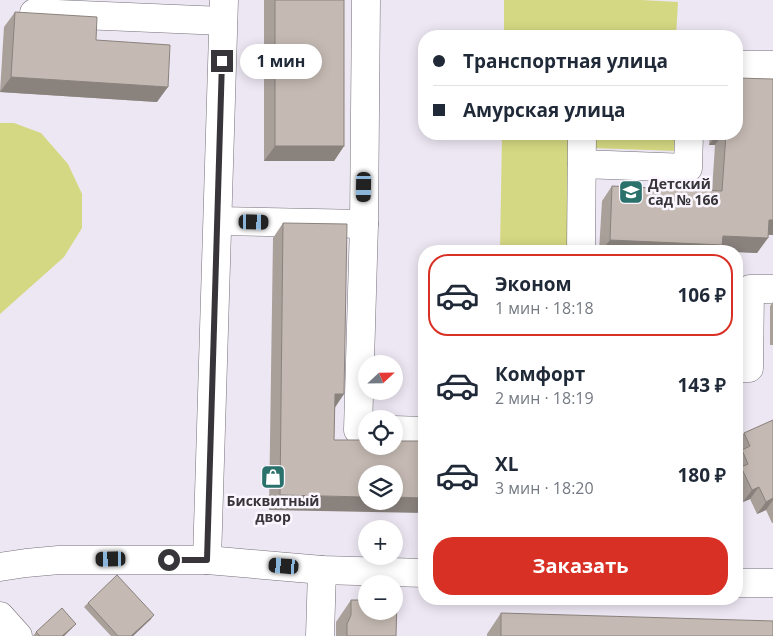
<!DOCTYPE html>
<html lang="ru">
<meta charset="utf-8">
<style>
:root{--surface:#fff;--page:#f6f6f7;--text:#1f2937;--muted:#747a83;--line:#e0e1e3;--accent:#d93025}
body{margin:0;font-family:"Open Sans",sans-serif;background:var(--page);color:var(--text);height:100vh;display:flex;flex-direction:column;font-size:19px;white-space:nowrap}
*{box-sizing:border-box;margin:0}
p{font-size:16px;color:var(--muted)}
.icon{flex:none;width:28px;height:28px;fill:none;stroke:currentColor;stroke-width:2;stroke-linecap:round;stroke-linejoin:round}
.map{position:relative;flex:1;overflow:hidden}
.drawer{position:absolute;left:418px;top:245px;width:325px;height:360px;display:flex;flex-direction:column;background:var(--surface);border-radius:20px;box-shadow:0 2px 12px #0003}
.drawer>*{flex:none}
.guide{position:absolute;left:418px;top:30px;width:325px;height:110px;border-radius:20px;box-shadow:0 2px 12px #0003;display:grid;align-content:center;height:110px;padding:0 15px;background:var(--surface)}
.needle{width:32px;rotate:68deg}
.fabs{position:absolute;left:358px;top:355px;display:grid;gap:10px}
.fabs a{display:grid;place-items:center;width:45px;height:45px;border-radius:50%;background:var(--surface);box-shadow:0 2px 12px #0003;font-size:25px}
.end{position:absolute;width:22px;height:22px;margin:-11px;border:6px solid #373539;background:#fff;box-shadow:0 0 0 2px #fff}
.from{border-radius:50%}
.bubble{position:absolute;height:35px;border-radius:18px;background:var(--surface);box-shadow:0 2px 12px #0003;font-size:16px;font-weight:700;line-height:35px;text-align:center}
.car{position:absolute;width:15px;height:30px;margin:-15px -8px;border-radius:6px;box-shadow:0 0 4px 1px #0007;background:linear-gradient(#222 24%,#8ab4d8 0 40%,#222 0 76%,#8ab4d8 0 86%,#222 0)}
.guide b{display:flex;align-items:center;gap:18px;height:48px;font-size:19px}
.guide b+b{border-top:1px solid var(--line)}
.guide i{width:12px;height:12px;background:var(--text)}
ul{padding:9px 0 0;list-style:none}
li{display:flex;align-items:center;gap:15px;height:82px;margin:0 10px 8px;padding:0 5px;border:2px solid transparent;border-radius:20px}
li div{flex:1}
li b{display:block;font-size:19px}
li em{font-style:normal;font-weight:700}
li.active{border-color:var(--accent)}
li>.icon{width:45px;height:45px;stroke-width:1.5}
.cta{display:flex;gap:10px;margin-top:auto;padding:10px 15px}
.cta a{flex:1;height:58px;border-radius:20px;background:var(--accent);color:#fff;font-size:20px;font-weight:700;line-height:58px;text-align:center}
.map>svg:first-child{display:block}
</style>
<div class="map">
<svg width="773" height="636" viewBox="0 0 773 636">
<rect width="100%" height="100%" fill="#ede7f3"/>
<g fill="#d5d882">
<polygon points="504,0 641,0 678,2 676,36 504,36"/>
<polygon points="0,123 14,123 41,133 68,164 82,194 82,228 64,257 0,314"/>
<polygon points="502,134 571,134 569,251 500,251"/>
<polygon points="592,134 677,134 677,151 592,148"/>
</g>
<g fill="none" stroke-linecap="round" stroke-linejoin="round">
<defs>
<g id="minor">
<polyline points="34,13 223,21"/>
<polyline points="736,65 773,65"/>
<polyline points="582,164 688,168 689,134"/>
<polyline points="218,221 364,224 366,0"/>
<polyline points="364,224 358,430 366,430"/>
<polyline points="581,251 582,134"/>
<polyline points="736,368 749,368 750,289 773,289"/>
<polyline points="394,430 424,431"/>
<polyline points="207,560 224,0"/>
<polyline points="0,567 26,563 59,560 207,560 322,570 424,573"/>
<polyline points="736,583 773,583"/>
<polyline points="0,616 18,636"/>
<polyline points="320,636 322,570"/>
</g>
</defs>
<use href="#minor" stroke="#75707a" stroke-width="29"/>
<use href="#minor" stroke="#fff" stroke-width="28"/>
</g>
<g fill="#a9a09a">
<polygon points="264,0 344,0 344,146 334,161 264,161"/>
<polygon points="15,12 96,40 157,102 0,92 4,27"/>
<polygon points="773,79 773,235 768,235 757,253 736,252 736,251 599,251 602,201 612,186 712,191 715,145 709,145 710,134 736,134"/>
<polygon points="283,223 335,407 334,440 269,510 273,238"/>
<polygon points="773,302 773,345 770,345 770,306"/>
<polygon points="773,420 773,523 772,523 766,510 757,514 750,499 743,502 736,487 736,474 738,472 736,469 736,458 740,453 736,446 736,444 744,433"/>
<polygon points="351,600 396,636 336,636 336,622"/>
<polygon points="88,603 151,619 133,636 111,636 84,607"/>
<polygon points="501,613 773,636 487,636 487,634"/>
<polygon points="72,628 64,636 33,636 36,632"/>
</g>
<g fill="#8a827d">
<polygon points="11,77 168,87 157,102 0,92"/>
<polygon points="717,134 723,134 715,145 709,145"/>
<polygon points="275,146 344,146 334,161 264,161"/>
<polygon points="769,220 773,220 773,235 758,234"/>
<polygon points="723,236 768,238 757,253 736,252 736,251 601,251 610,240"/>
<polygon points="335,394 344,394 334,409"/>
<polygon points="759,487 750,499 743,502 752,490"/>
<polygon points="280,495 366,497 366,501 394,501 394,497 424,498 424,513 269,510"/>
<polygon points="773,498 773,500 766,510 757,514 766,502"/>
<polygon points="154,615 151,619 133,636 131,636"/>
<polygon points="76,624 64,636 62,636"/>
</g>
<g fill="#c5bab3" stroke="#8a827d">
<rect x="275" y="0" width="69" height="146"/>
<polygon points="15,12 97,17 96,40 170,45 168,87 11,77"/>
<polygon points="736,78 773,79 773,220 769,220 768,238 723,236 722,245 610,240 612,186 722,191 726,134 736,134"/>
<polygon points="283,223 347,224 344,394 335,394 334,440 366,440 366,446 394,446 394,441 424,441 424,498 394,497 394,474 366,474 366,497 280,495"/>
<polygon points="773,420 773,498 766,502 759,487 752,490 741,467 748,464 742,450 750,446 744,433"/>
<polygon points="117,575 154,615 131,636 118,636 88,603"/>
<polygon points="351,600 366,600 366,611 394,611 394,601 397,601 396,636 347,636 347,624 351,615"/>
<polygon points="62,608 76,624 62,636 40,636 36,632"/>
<polygon points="501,613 773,621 773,636 501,636"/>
</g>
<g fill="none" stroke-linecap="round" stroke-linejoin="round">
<polyline stroke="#373539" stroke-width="6" points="169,560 207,560 222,61"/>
</g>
<defs>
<symbol id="school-square" viewBox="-11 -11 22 22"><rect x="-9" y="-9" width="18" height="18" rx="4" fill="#29716a" stroke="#faf5fe"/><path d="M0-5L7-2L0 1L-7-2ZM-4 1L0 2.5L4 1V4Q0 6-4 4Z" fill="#fff"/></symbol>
<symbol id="shop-square" viewBox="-11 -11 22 22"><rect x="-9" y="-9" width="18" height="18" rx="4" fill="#29716a" stroke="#faf5fe"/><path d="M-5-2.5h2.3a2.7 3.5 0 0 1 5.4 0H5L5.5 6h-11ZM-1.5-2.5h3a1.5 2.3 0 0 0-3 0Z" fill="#fff"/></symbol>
</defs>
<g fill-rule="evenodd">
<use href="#school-square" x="617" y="178" width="28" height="28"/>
<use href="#shop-square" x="259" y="463" width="28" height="28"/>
</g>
<g text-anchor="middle" stroke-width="5" stroke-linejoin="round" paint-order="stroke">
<g font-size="14" font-weight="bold" fill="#373539" stroke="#faf5fe" text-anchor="start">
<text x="648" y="189">Детский<tspan x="648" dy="16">сад № 166</tspan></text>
<text x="273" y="506" text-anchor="middle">Бисквитный<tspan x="273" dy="16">двор</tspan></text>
</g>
</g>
</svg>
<div class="fabs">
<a><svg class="needle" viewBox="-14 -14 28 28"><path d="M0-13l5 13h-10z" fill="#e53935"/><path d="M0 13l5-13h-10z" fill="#747a83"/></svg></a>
<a><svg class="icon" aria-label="locate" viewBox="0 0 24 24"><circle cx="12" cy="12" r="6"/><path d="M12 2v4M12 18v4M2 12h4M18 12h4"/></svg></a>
<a><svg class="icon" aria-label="layers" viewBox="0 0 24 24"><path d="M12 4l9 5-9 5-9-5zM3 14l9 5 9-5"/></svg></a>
<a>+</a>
<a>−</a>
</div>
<i class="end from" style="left:169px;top:560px"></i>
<i class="end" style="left:222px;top:61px"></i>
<div class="bubble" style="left:240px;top:44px;width:82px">1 мин</div>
<i class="car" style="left:364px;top:187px;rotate:181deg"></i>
<i class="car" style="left:254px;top:222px;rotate:91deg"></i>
<i class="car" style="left:111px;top:559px;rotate:269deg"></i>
<i class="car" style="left:284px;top:566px;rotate:275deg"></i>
<div class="guide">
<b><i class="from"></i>Транспортная улица</b>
<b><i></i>Амурская улица</b>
</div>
<section class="drawer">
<ul>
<li class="active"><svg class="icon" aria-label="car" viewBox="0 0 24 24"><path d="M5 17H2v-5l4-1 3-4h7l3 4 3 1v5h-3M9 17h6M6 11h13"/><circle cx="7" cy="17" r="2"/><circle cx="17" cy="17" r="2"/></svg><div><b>Эконом</b><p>1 мин · 18:18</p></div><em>106 ₽</em></li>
<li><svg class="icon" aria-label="car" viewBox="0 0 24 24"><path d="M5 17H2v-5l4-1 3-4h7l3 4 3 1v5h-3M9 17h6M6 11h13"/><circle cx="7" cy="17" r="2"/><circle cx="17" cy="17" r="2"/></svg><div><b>Комфорт</b><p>2 мин · 18:19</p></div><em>143 ₽</em></li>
<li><svg class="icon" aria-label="car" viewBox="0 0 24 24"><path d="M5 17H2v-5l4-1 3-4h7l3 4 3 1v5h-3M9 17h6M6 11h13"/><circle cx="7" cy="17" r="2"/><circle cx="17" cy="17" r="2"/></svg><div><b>XL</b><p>3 мин · 18:20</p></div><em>180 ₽</em></li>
</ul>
<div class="cta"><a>Заказать</a></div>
</section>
</div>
